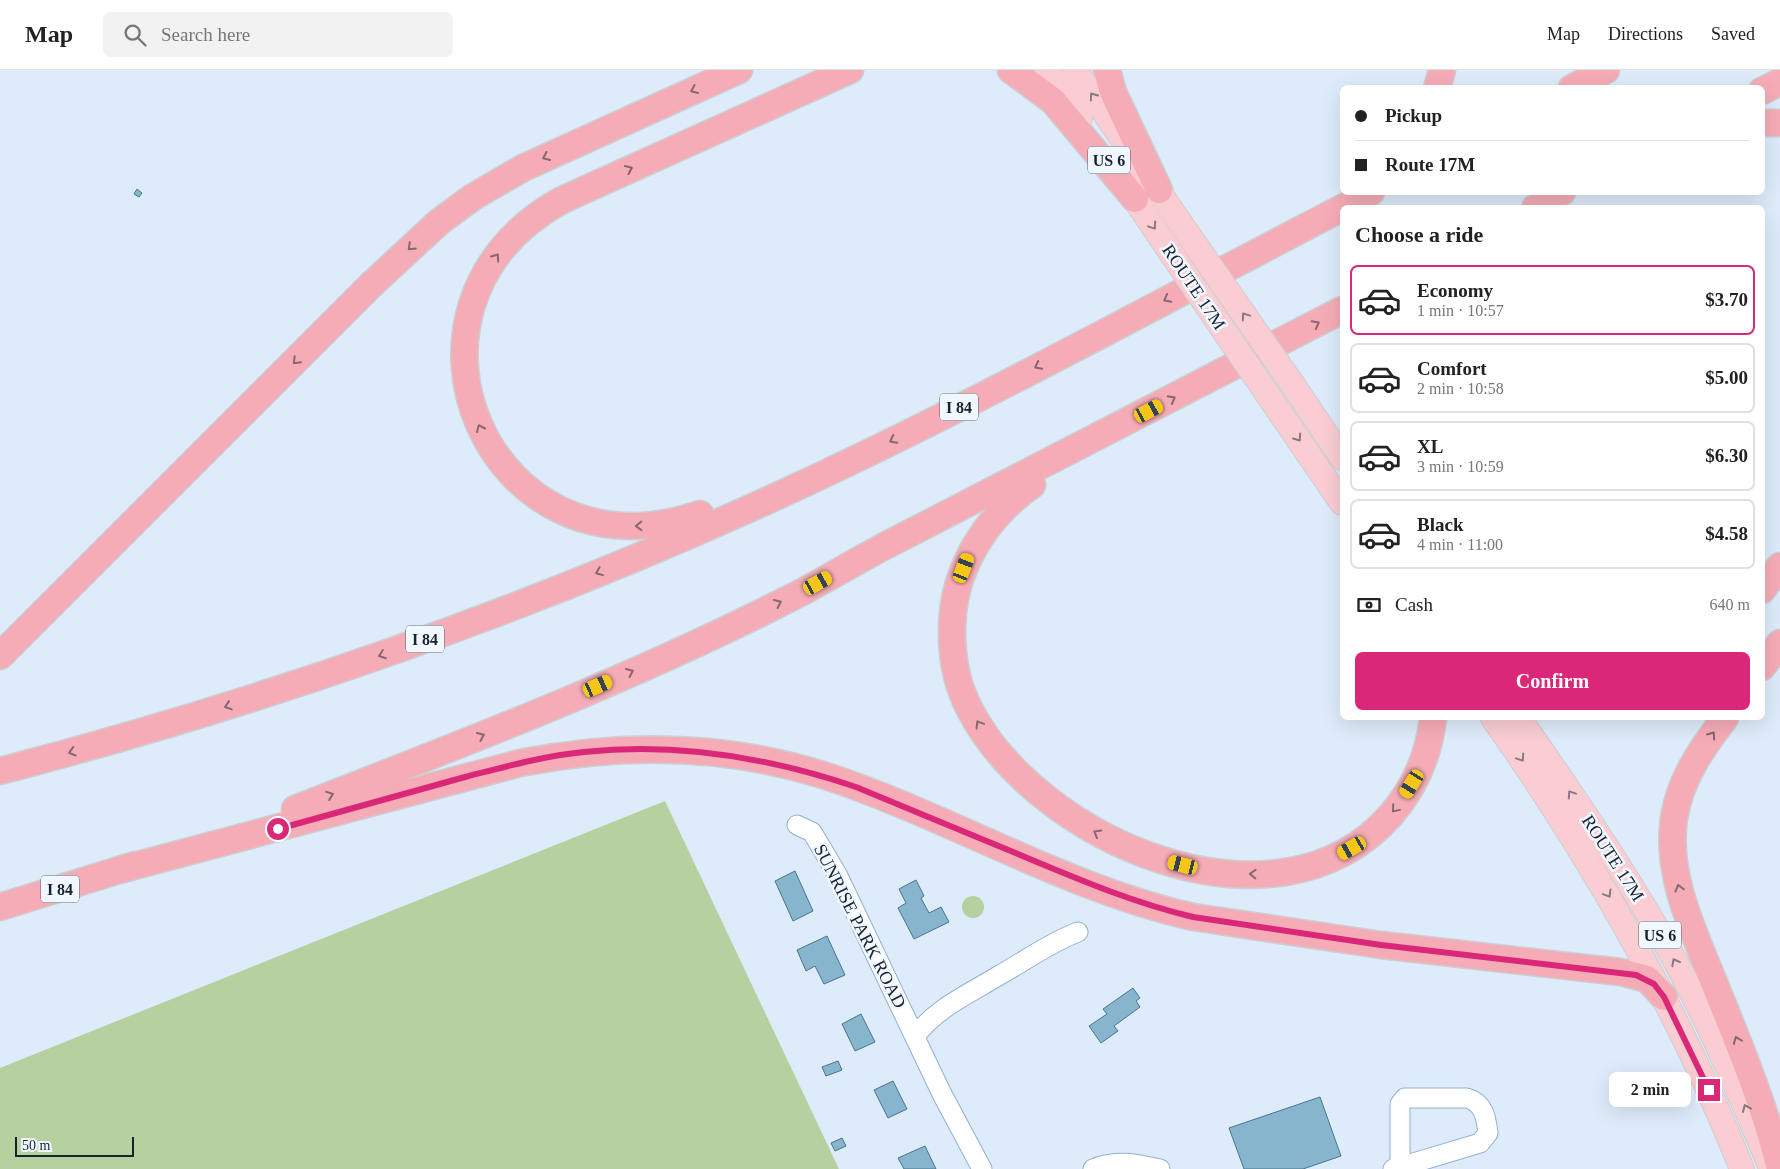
<!DOCTYPE html>
<meta charset="utf-8">
<style>
:root{--surface:#fff;--page:#f2f2f2;--text:#222;--muted:#767676;--line:#e0e0e0;--accent:#db2777}
body{margin:0;font-family:"Times New Roman",serif;background:var(--page);color:var(--text);height:100vh;display:flex;flex-direction:column;font-size:19px;white-space:nowrap}
*{box-sizing:border-box;margin:0}
p{font-size:16px;color:var(--muted)}
.icon{flex:none;width:28px;height:28px;fill:none;stroke:currentColor;stroke-width:2;stroke-linecap:round;stroke-linejoin:round}
.map{position:relative;flex:1;overflow:hidden}
.details{position:absolute;left:1340px;top:135px;width:425px;height:515px;display:flex;flex-direction:column;background:var(--surface);border-radius:8px;box-shadow:0 5px 20px #0002}
.details>*{flex:none}
.top-card{position:absolute;left:1340px;top:15px;width:425px;height:110px;border-radius:8px;box-shadow:0 5px 20px #0002;display:grid;align-content:center;height:110px;padding:0 15px;background:var(--surface)}
.scale{position:absolute;left:15px;bottom:12px;width:119px;box-sizing:border-box;padding-left:5px;border:2px solid #15222f;border-top:0;font-size:14px;line-height:18px;white-space:nowrap;color:#15222f;-webkit-text-stroke:4px #f1f7ff;paint-order:stroke}
.end{position:absolute;width:22px;height:22px;margin:-11px;border:6px solid #db2777;background:#fff;box-shadow:0 0 0 2px #fff}
.from{border-radius:50%}
.bubble{position:absolute;height:35px;border-radius:8px;background:var(--surface);box-shadow:0 5px 20px #0002;font-size:16px;font-weight:800;line-height:35px;text-align:center}
.car{position:absolute;width:15px;height:30px;margin:-15px -8px;border-radius:6px;box-shadow:0 0 4px 1px #0007;background:linear-gradient(#f5c518 24%,#345 0 40%,#f5c518 0 76%,#345 0 86%,#f5c518 0)}
.top-card b{display:flex;align-items:center;gap:18px;height:48px;font-size:19px}
.top-card b+b{border-top:1px solid var(--line)}
.top-card i{width:12px;height:12px;background:var(--text)}
ul{padding:0;list-style:none}
li{display:flex;align-items:center;gap:15px;height:70px;margin:0 10px 8px;padding:0 5px;border:2px solid var(--line);border-radius:8px}
li div{flex:1}
li b{display:block;font-size:19px}
li em{font-style:normal;font-weight:800}
li.selected{border-color:var(--accent)}
li>.icon{width:45px;height:45px;stroke-width:1.5}
h2{padding:0 15px;font-size:22px;line-height:60px}
.pay{display:flex;align-items:center;gap:12px;height:55px;padding:0 15px;font-size:19px}
.pay p{margin-inline-start:auto}
.primary-button{display:flex;gap:10px;margin-top:auto;padding:10px 15px}
.primary-button a{flex:1;height:58px;border-radius:8px;background:var(--accent);color:#fff;font-size:20px;font-weight:800;line-height:58px;text-align:center}
header{display:flex;align-items:center;gap:30px;box-sizing:border-box;height:70px;padding:0 25px;background:var(--surface);border-bottom:1px solid var(--line)}
header strong{font-size:24px}
nav{display:flex;gap:28px;margin-inline-start:auto;font-size:18px}
.search{width:350px;height:45px;background:var(--page);display:flex;align-items:center;gap:12px;box-sizing:border-box;padding:0 18px;border-radius:8px;color:var(--muted);font-size:19px}
.map>svg:first-child{display:block}
</style>
<header>
<strong>Map</strong>
<div class="search"><svg class="icon" aria-label="search" viewBox="0 0 24 24"><circle cx="10" cy="10" r="6"/><path d="M15 15l6 6"/></svg>Search here</div>
<nav><a>Map</a><a>Directions</a><a>Saved</a></nav>
</header>
<div class="map">
<svg width="1780" height="1099" viewBox="0 0 1780 1099">
<rect width="100%" height="100%" fill="#deebfa"/>
<g fill="#b6d19f">
<polygon points="665,731 839,1099 0,1099 0,998"/>
<circle cx="973" cy="837" r="11"/>
</g>
<g fill="#86b5cd" stroke="#49768d">
<polygon points="137,119 142,123 139,127 134,124"/>
<polygon points="795,801 813,841 793,851 775,811"/>
<polygon points="916,810 924,826 921,828 929,843 941,837 949,852 914,869 898,838 906,833 899,819"/>
<polygon points="827,866 845,905 824,914 815,896 806,901 797,880"/>
<polygon points="1133,918 1140,928 1136,931 1140,937 1114,956 1118,961 1101,973 1089,956 1107,944 1103,939"/>
<polygon points="861,944 875,972 855,981 842,954"/>
<polygon points="838,991 842,1000 826,1006 822,997"/>
<polygon points="893,1011 907,1039 888,1048 874,1020"/>
<polygon points="1320,1027 1341,1086 1303,1099 1244,1099 1229,1058"/>
<polygon points="842,1068 846,1076 835,1081 831,1073"/>
<polygon points="925,1076 936,1099 904,1099 898,1088"/>
</g>
<g fill="none" stroke-linecap="round" stroke-linejoin="round">
<defs>
<g id="minor">
<polyline points="797,755 812,762 837,804 942,1024 982,1099"/>
<path d="M 915,966 C 938,937 967,925 998,906 C 1025,891 1049,873 1078,862"/>
<path d="M 1093,1099 C 1115,1089 1137,1094 1160,1099"/>
<path d="M 1393,1099 L 1400,1097 L 1480,1073 L 1488,1063 C 1486,1047 1484,1033 1467,1028 L 1405,1028 L 1400,1034 L 1400,1097"/>
</g>
<g id="major">
<polyline points="1047,0 1080,48"/>
<polyline points="1075,0 1190,167"/>
<polyline points="1124,113 1169,180"/>
<polyline points="1293,315 1342,388"/>
<polyline points="1270,328 1342,433"/>
<path d="M 1493,648 C 1592,789 1678,938 1742,1099"/>
<path d="M 1519,648 C 1566,716 1614,785 1656,857 C 1700,932 1735,1012 1769,1093"/>
</g>
<g id="highway">
<polyline points="1011,0 1053,31 1135,129"/>
<polyline points="1107,0 1113,22 1159,120"/>
<polyline points="1437,18 1442,0"/>
<polyline points="1572,18 1606,0"/>
<polyline points="1762,21 1780,12"/>
<polyline points="1762,53 1780,53"/>
<polyline points="1343,138 1371,122"/>
<polyline points="1535,138 1562,122"/>
<path d="M 1032,415 C 990,444 958,491 953,543 C 950,576 954,610 970,640 C 1038,771 1276,875 1391,745 C 1415,717 1429,684 1433,648"/>
<path d="M 700,444 C 489,517 368,237 562,130 L 850,0"/>
<polyline points="1762,520 1780,496"/>
<polyline points="0,586 371,215 439,152 473,127 523,98 739,0"/>
<polyline points="1762,597 1780,573"/>
<path d="M 1725,648 C 1702,678 1680,709 1674,748 C 1665,808 1696,866 1717,920 C 1741,979 1765,1037 1780,1099"/>
<path d="M 0,701 C 295,624 585,520 860,387 C 1023,308 1182,221 1342,138"/>
<path d="M 295,739 C 467,672 640,606 804,521 C 830,507 855,492 881,478 C 1035,399 1189,320 1342,240"/>
<path d="M 119,800 L 520,693 C 621,673 724,674 823,705 C 949,746 1064,818 1193,847 L 1381,875 L 1621,902 L 1647,909 L 1664,927"/>
<polyline points="0,837 135,795"/>
</g>
</defs>
<use href="#minor" stroke="#90b0d2" stroke-width="21"/>
<use href="#major" stroke="#ccced1" stroke-width="26"/>
<use href="#highway" stroke="#ccced1" stroke-width="29"/>
<use href="#minor" stroke="#fff" stroke-width="19"/>
<use href="#major" stroke="#facdd3" stroke-width="24"/>
<use href="#highway" stroke="#f6acb6" stroke-width="26"/>
<defs>
<g id="major-bridge">
<polyline points="1190,167 1293,315"/>
<polyline points="1169,180 1270,328"/>
</g>
</defs>
<use href="#major-bridge" stroke="#ccced1" stroke-width="26" stroke-linecap="butt"/>
<use href="#major-bridge" stroke="#facdd3" stroke-width="24"/>
</g>
<defs><path id="oneway-chevron" d="M-2-3.5L2.5 0L-2 3.5" fill="none" stroke-width="1.6" stroke-linecap="round" stroke-linejoin="round" transform="scale(1.25)"/></defs>
<g stroke="#866772">
<use href="#oneway-chevron" transform="translate(694 20) rotate(156)"/>
<use href="#oneway-chevron" transform="translate(546 87) rotate(156)"/>
<use href="#oneway-chevron" transform="translate(629 99) rotate(-24)"/>
<use href="#oneway-chevron" transform="translate(411 177) rotate(136)"/>
<use href="#oneway-chevron" transform="translate(496 187) rotate(-55)"/>
<use href="#oneway-chevron" transform="translate(1167 229) rotate(152)"/>
<use href="#oneway-chevron" transform="translate(1316 254) rotate(-28)"/>
<use href="#oneway-chevron" transform="translate(296 291) rotate(135)"/>
<use href="#oneway-chevron" transform="translate(1038 296) rotate(153)"/>
<use href="#oneway-chevron" transform="translate(1172 329) rotate(-28)"/>
<use href="#oneway-chevron" transform="translate(480 358) rotate(-114)"/>
<use href="#oneway-chevron" transform="translate(893 370) rotate(153)"/>
<use href="#oneway-chevron" transform="translate(639 456) rotate(178)"/>
<use href="#oneway-chevron" transform="translate(599 502) rotate(158)"/>
<use href="#oneway-chevron" transform="translate(778 533) rotate(-25)"/>
<use href="#oneway-chevron" transform="translate(382 585) rotate(160)"/>
<use href="#oneway-chevron" transform="translate(630 602) rotate(-24)"/>
<use href="#oneway-chevron" transform="translate(228 636) rotate(162)"/>
<use href="#oneway-chevron" transform="translate(979 654) rotate(-121)"/>
<use href="#oneway-chevron" transform="translate(1712 665) rotate(-55)"/>
<use href="#oneway-chevron" transform="translate(481 666) rotate(-23)"/>
<use href="#oneway-chevron" transform="translate(72 682) rotate(164)"/>
<use href="#oneway-chevron" transform="translate(330 725) rotate(-21)"/>
<use href="#oneway-chevron" transform="translate(1395 739) rotate(130)"/>
<use href="#oneway-chevron" transform="translate(1097 763) rotate(-150)"/>
<use href="#oneway-chevron" transform="translate(1253 804) rotate(-178)"/>
<use href="#oneway-chevron" transform="translate(1679 818) rotate(-105)"/>
<use href="#oneway-chevron" transform="translate(1737 970) rotate(-111)"/>
</g>
<g stroke="#887881">
<use href="#oneway-chevron" transform="translate(1093 26) rotate(-125)"/>
<use href="#oneway-chevron" transform="translate(1153 156) rotate(56)"/>
<use href="#oneway-chevron" transform="translate(1245 246) rotate(-124)"/>
<use href="#oneway-chevron" transform="translate(1298 368) rotate(55)"/>
<use href="#oneway-chevron" transform="translate(1521 688) rotate(56)"/>
<use href="#oneway-chevron" transform="translate(1571 724) rotate(-124)"/>
<use href="#oneway-chevron" transform="translate(1608 824) rotate(59)"/>
<use href="#oneway-chevron" transform="translate(1675 892) rotate(-118)"/>
<use href="#oneway-chevron" transform="translate(1746 1038) rotate(-113)"/>
</g>
<g fill="none" stroke-linecap="round" stroke-linejoin="round">
<path stroke="#db2777" stroke-width="6" d="M 278,759 C 341,742 403,724 465,707 C 504,697 543,686 584,682 C 677,672 767,687 856,717 C 912,740 969,764 1025,787 C 1080,810 1134,833 1193,847 L 1381,875 L 1636,905 L 1654,914 L 1664,927 L 1709,1020"/>
</g>
<g text-anchor="middle" stroke-width="5" stroke-linejoin="round" paint-order="stroke">
<g fill="#f1f7ff" stroke="#57626d" stroke-width="1">
<rect x="1088" y="76.5" width="42" height="27" rx="4"/>
<rect x="940" y="323.5" width="38" height="27" rx="4"/>
<rect x="406" y="555.5" width="38" height="27" rx="4"/>
<rect x="41" y="805.5" width="38" height="27" rx="4"/>
<rect x="1639" y="851.5" width="42" height="27" rx="4"/>
</g>
<g font-size="16" font-weight="bold" fill="#15222f">
<text x="1109" y="96">US 6</text>
<text x="959" y="343">I 84</text>
<text x="425" y="575">I 84</text>
<text x="60" y="825">I 84</text>
<text x="1660" y="871">US 6</text>
</g>
<g font-size="18" fill="#15222f" stroke="#f1f7ff">
<text transform="translate(1194 217) rotate(56)" y="6">ROUTE 17M</text>
<text transform="translate(1613 788) rotate(57)" y="6">ROUTE 17M</text>
<text transform="translate(860 856) rotate(63)" y="6">SUNRISE PARK ROAD</text>
</g>
</g>
</svg>
<div class="scale">50 m</div>
<i class="end from" style="left:278px;top:759px"></i>
<i class="end" style="left:1709px;top:1020px"></i>
<div class="bubble" style="left:1609px;top:1002px;width:82px">2 min</div>
<i class="car" style="left:1149px;top:341px;rotate:62deg"></i>
<i class="car" style="left:964px;top:498px;rotate:21deg"></i>
<i class="car" style="left:818px;top:513px;rotate:61deg"></i>
<i class="car" style="left:598px;top:616px;rotate:66deg"></i>
<i class="car" style="left:1412px;top:714px;rotate:212deg"></i>
<i class="car" style="left:1352px;top:778px;rotate:240deg"></i>
<i class="car" style="left:1183px;top:795px;rotate:284deg"></i>
<div class="top-card">
<b><i class="from"></i>Pickup</b>
<b><i></i>Route 17M</b>
</div>
<section class="details">
<h2>Choose a ride</h2>
<ul>
<li class="selected"><svg class="icon" aria-label="car" viewBox="0 0 24 24"><path d="M5 17H2v-5l4-1 3-4h7l3 4 3 1v5h-3M9 17h6M6 11h13"/><circle cx="7" cy="17" r="2"/><circle cx="17" cy="17" r="2"/></svg><div><b>Economy</b><p>1 min · 10:57</p></div><em>$3.70</em></li>
<li><svg class="icon" aria-label="car" viewBox="0 0 24 24"><path d="M5 17H2v-5l4-1 3-4h7l3 4 3 1v5h-3M9 17h6M6 11h13"/><circle cx="7" cy="17" r="2"/><circle cx="17" cy="17" r="2"/></svg><div><b>Comfort</b><p>2 min · 10:58</p></div><em>$5.00</em></li>
<li><svg class="icon" aria-label="car" viewBox="0 0 24 24"><path d="M5 17H2v-5l4-1 3-4h7l3 4 3 1v5h-3M9 17h6M6 11h13"/><circle cx="7" cy="17" r="2"/><circle cx="17" cy="17" r="2"/></svg><div><b>XL</b><p>3 min · 10:59</p></div><em>$6.30</em></li>
<li><svg class="icon" aria-label="car" viewBox="0 0 24 24"><path d="M5 17H2v-5l4-1 3-4h7l3 4 3 1v5h-3M9 17h6M6 11h13"/><circle cx="7" cy="17" r="2"/><circle cx="17" cy="17" r="2"/></svg><div><b>Black</b><p>4 min · 11:00</p></div><em>$4.58</em></li>
</ul>
<div class="pay"><svg class="icon" aria-label="cash" viewBox="0 0 24 24"><path d="M3 7h18v10H3z"/><circle cx="12" cy="12" r="2"/></svg>Cash<p>640 m</p></div>
<div class="primary-button"><a>Confirm</a></div>
</section>
</div>
